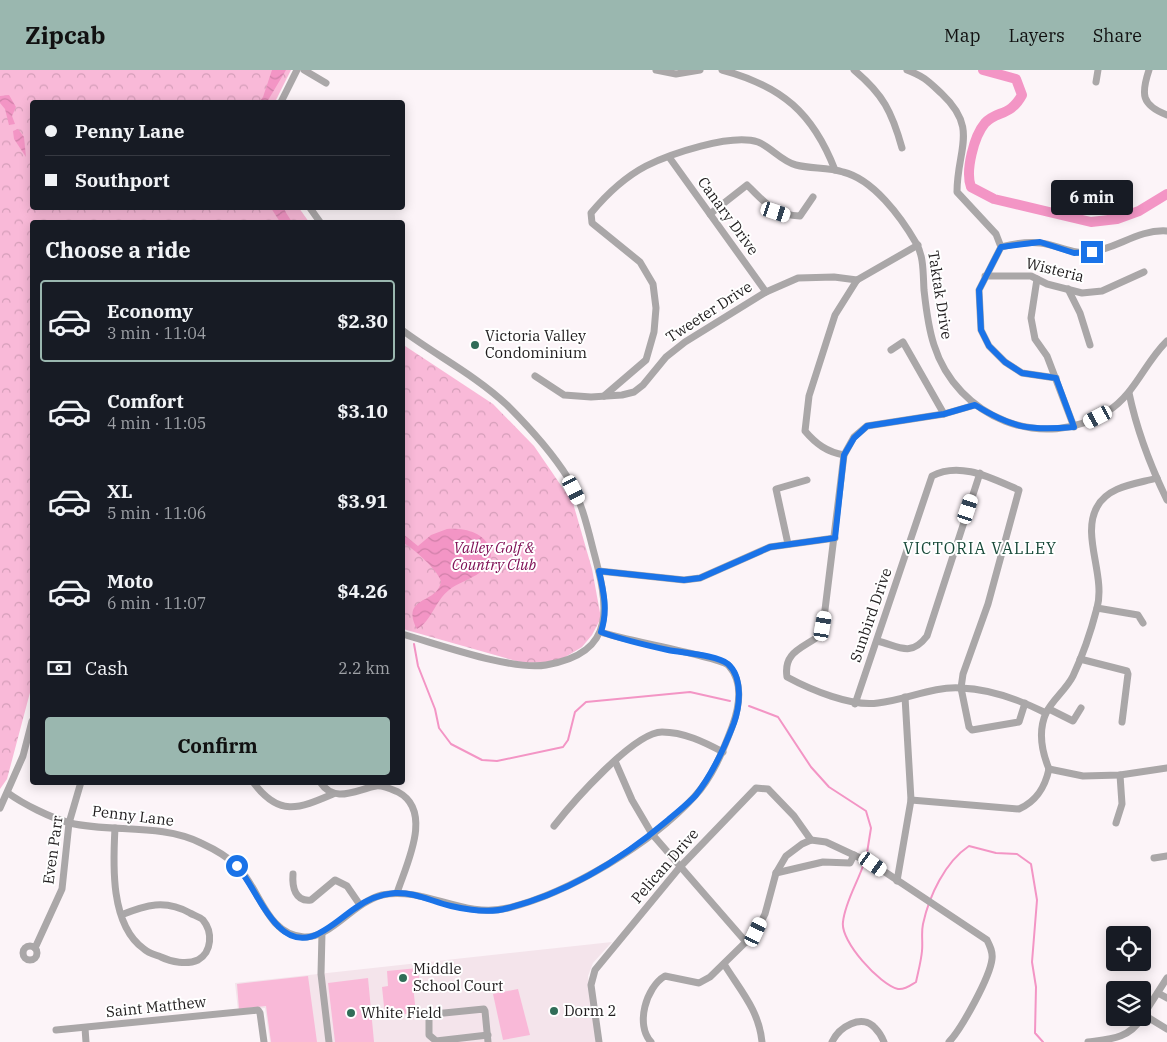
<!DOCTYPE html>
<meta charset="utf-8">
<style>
:root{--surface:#171b24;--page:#20242c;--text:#f1f3f6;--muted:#9ea1a6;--line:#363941;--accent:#9ab7af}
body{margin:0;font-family:"IBM Plex Serif",serif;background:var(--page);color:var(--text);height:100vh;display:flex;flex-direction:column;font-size:19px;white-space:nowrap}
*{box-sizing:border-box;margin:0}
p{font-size:16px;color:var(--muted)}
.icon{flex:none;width:28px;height:28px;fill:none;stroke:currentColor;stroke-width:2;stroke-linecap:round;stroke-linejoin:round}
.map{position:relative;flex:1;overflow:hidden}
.sheet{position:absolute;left:30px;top:150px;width:375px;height:565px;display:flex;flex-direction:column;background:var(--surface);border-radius:5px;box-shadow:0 2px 12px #0003}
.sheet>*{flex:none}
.banner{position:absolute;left:30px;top:30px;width:375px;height:110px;border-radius:5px;box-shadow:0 2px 12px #0003;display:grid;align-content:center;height:110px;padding:0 15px;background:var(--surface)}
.controls{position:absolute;left:1106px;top:856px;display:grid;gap:10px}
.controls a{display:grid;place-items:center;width:45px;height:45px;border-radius:5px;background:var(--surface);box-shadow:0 2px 12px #0003;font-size:25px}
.end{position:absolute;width:22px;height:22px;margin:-11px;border:6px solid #1a73e8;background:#fff;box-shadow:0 0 0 2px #fff}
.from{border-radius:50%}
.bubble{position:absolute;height:35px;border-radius:5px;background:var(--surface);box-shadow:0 2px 12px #0003;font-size:16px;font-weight:700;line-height:35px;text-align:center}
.car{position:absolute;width:15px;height:30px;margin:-15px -8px;border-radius:6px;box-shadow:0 0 4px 1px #0007;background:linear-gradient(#fff 24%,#345 0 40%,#fff 0 76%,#345 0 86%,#fff 0)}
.banner b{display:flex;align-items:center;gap:18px;height:48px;font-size:19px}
.banner b+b{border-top:1px solid var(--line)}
.banner i{width:12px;height:12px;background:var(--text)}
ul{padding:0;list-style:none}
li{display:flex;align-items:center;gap:15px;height:82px;margin:0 10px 8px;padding:0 5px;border:2px solid transparent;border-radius:5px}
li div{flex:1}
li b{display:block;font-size:19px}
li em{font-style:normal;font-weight:700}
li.on{border-color:var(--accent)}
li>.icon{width:45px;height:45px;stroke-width:1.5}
h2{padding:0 15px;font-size:22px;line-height:60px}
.pay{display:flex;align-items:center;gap:12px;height:55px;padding:0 15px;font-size:19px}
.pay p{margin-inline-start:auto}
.button{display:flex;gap:10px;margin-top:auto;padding:10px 15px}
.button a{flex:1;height:58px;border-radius:5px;background:var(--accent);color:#111;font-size:20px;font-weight:700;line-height:58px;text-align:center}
header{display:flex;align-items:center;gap:30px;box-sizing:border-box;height:70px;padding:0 25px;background:var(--accent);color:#111}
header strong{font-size:24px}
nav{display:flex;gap:28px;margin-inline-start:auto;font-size:18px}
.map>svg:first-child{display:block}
</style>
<header>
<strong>Zipcab</strong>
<nav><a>Map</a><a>Layers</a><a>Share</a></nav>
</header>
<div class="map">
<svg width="1167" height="972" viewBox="0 0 1167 972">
<defs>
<pattern id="park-crowns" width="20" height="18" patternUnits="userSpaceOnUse" patternTransform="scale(1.25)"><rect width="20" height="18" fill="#f9b9d8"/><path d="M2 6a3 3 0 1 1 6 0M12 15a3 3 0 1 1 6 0" fill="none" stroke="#d59eb9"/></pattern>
<pattern id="water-waves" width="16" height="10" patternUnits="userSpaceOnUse" patternTransform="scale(1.25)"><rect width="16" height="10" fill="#f395c5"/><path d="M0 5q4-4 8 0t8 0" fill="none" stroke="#d080a9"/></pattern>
</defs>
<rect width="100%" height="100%" fill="#fcf4f8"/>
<polygon fill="#f4e4eb" points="612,872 593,893 588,906 597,972 270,972 265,938 238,941 235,913"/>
<g fill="url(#park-crowns)">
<polygon points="0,0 291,0 275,32 32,32 32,138 299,138 309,152 32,152 32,615 7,709 0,719"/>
<polygon points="402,274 493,334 534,376 573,433 592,499 601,548 592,565 582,577 557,592 523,593 403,559"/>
</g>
<g fill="#f9b9d8">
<polygon points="418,898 420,915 413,916 416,943 385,946 382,917 388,916 387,901"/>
<polygon points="308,906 317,972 271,972 266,936 239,939 237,914"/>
<polygon points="368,908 374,972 335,972 328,913"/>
<polygon points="518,919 530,965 503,970 493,924"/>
</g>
<g fill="url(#water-waves)">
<polygon points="272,0 286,0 267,32 259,32 263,27"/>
<polygon points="9,25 16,37 12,46 15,54 9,55 5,39 0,33 0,26"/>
<polygon points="18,59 24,67 26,87 14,69 13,61"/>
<polygon points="271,138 283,138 292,152 280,152"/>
<path d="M 447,459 C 465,458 484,462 491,480 C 493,505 464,508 449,520 C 435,531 431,552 417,559 C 400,525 438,535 441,511 C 437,499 413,478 403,473 L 403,464 L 418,476 L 431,465 Z"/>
</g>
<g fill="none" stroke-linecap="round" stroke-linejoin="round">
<g stroke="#f395c5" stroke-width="2">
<polyline points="414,574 418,596 435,639 439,658 451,674 482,690 497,691 563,677 568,670 575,642 586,632 690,622 730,631"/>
<polyline points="749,636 778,647 811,697 829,717 866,741 871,758 866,789"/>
<path d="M 864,793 C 858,812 845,832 843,852 C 840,871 880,915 898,919 C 905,920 911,915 916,912 C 918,902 921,892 922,881 C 923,872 921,863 923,854 C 929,826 945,792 969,776 L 996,783 L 1017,784 L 1031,794 L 1037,830 L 1032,892 L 1036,917 L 1035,963 L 1043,972"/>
</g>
<path stroke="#f395c5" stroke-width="10" d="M 983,0 L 1016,9 L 1022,25 C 1010,47 997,40 985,53 C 974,66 965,101 971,117 L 994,129 L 1091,152 L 1117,149 L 1139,141 L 1167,124"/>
<g stroke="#aaa7a8" stroke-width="7">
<polyline points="304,0 326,13"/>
<polyline points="656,0 676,4 700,0"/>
<path d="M 722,0 C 782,16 813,43 835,100"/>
<path d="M 854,0 C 883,24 892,42 902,78"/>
<path d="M 907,0 C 925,7 928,11 942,24 C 979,59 957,79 957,122 L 996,164 L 1001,177"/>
<path d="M 1149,0 C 1141,24 1141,35 1167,45"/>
<polyline points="1096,12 1098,0"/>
<polyline points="281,32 297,0"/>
<polyline points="669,87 766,222"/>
<polyline points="310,138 320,152"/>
<path d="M 710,144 L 747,115 C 765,132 773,145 800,146 L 813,127"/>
<polyline points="1001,177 979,220 981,260 989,276 1005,292 1022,303 1056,308"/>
<path d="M 1001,177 C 1013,174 1028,171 1040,173 C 1058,175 1070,184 1089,182 C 1116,180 1137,159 1167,161"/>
<polyline points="985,206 1031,206 1047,214 1082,223 1102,221 1144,202"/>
<polyline points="1037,209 1031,248 1035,269 1047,286 1074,357"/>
<polyline points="1068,219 1080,243 1090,275"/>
<path d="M 402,260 C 437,286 475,305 507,335 C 527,355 553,384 568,408 C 581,430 587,455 593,479 C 608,534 619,583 546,595 C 512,601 438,574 402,564"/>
<polyline points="891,280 903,272 944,344"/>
<polyline points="535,306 564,325 591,327 622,325 634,322 643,315 666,287 685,272 766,222 798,208 834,207 857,210"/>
<path d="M 1129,323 C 1137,361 1150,395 1167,430"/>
<path d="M 604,326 L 646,290 L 654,262 L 656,238 L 653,214 L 640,192 L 592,153 L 591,143 C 606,125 625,107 646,96 C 670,84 731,63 758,72 C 771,77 781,91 796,95 C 811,99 828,97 843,102 C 873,109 901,147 916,173 C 924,186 923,204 924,220 C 926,238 928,257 934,275 C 957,348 1043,383 1108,341 C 1135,324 1145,292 1167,271"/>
<path d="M 975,335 L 944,344 L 867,356 L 854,367 L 844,385 L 823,556 L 820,565 C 804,578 783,581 787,607 C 811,620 852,637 878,633 C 906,630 933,616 961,618 C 991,619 1020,630 1046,643"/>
<path d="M 844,385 C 827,382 816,374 805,361 L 809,326 L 835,245 L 857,210 L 918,175"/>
<polyline points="788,474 776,419 807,410"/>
<polyline points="599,501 684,510 700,508 770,477 835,468"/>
<polyline points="1097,538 1138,545 1143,553"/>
<path d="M 878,571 C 900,577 911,587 927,566 L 980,403"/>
<polyline points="1080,589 1127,601 1128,604 1122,652"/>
<path d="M 855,634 L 932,406 C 960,391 991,408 1019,420 L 988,534 L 963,604 L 961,618 L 969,657 L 972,660 L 1019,652 L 1025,633"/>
<polyline points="1049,639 1073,651 1081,638"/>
<polyline points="615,691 632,730 652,764 746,872"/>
<path d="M 1049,699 C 1042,682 1038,661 1046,643 C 1052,630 1066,620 1073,606 C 1083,585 1091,561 1097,538 C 1106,506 1081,465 1097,437 C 1108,416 1136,414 1157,408"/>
<polyline points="1049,699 1083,706 1120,705 1167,698"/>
<path d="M 253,712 C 279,747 298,739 333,724"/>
<path d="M 320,712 C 335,734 355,720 376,716 C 383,715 391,719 398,722 C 434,741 406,795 397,823"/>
<path d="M 8,723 C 23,734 51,748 70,753 C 112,763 161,753 201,773 C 214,779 227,786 237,796 C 260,818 266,865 304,867 C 332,868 352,833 382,825 C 424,816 463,849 508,838 C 569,823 651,774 694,727 C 712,708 723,681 732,657 C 739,638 744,613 729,596 C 722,587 622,570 601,562"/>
<path d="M 911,730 L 1019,739 C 1037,731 1045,717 1049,699"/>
<polyline points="0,738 23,686 32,651"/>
<polyline points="1116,753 1122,734 1120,705"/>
<path d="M 554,756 C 572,733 634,662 662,662 C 684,662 704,672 723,682"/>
<path d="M 115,758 C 113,794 110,855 144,879 C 148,883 156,885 161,887 C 171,892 187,895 198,890 C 212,882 213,862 203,850 C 200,847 193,845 190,843 C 165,829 146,835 121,845"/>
<polyline points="1154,788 1167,786"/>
<polyline points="776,803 823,792 850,793 854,785"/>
<path d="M 293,804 C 292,817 295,832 311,830 L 335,810 L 347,816 L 360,835"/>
<polyline points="897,811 911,730 905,627"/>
<polyline points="322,863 321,904 329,972"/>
<circle cx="30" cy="883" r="7"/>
<polyline points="35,878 62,819 69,753 81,712"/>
<path d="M 724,894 C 740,920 759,940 762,972"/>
<polyline points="1158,923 1167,928"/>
<polyline points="1144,945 1167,959"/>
<polyline points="1142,947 1167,908"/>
<polyline points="85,958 86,972"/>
<polyline points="56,960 258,940 260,943 264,972"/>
<polyline points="488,965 436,971 429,965 429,947 434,944 484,939 485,941 488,972"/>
<polyline points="599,972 591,915 595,900 680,797 756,718 768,719 794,746 811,770"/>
<path d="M 651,972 C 635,955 646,917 665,906 L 699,913 L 710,907 L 756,862 L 765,844 L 776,803 L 786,786 L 802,774 L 811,770 L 826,772 L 873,794 L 987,870 C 990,876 993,882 992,889 C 990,907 962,958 949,972"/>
<path d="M 832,972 C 839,957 862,943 875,958 C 879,962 882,967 884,972"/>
<path d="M 1088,972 C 1111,969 1128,969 1142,948"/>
</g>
</g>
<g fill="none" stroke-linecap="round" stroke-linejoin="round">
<path stroke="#1a73e8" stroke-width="6" d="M 237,796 C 253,815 261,840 279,857 C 306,884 332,854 354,839 C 366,830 381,824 395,823 C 415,822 433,832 451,836 C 468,840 491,843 508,838 C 567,823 622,789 668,750 C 677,742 688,734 696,725 C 713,703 724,679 734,653 C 740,636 743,607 728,594 C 717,585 683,583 668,580 C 645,575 623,570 601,562 C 608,541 604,523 599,501 L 684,510 L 700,508 L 770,477 L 835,468 L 844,385 L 854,368 L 867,356 L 944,344 L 975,335 C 1012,358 1030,361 1074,357 L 1056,308 L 1022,303 L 1005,292 L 989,276 L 981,260 L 979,220 L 1001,177 L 1040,172 L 1074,183 L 1092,182"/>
</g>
<g fill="#306d58" stroke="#fff" stroke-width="2">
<circle cx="475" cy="275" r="5"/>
<circle cx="403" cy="908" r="5"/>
<circle cx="554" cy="941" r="5"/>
<circle cx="351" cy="943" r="5"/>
</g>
<g text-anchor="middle" stroke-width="4" stroke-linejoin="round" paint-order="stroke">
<g font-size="15" fill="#1f1c1d" stroke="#fff">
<text transform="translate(728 146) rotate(54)" y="5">Canary Drive</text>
<text transform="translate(1055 200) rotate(14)" y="5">Wisteria</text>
<text transform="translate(940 225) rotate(81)" y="5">Taktak Drive</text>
<text transform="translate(709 242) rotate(-33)" y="5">Tweeter Drive</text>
<text transform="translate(871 545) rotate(-71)" y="5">Sunbird Drive</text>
<text transform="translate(133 746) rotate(7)" y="5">Penny Lane</text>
<text transform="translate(53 780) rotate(-82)" y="5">Even Parr</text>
<text transform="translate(665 796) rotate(-49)" y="5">Pelican Drive</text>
<text transform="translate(156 937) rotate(-6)" y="5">Saint Matthew</text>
</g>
<g font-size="15" fill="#1f1c1d" stroke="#fff" text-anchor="start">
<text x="485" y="271">Victoria Valley<tspan x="485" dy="17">Condominium</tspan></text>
<text x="413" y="904">Middle<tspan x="413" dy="17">School Court</tspan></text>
<text x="564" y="946">Dorm 2</text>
<text x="361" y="948">White Field</text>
</g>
<g font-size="15" font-style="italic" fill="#801157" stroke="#fff">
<text x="494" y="483">Valley Golf &amp;<tspan x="494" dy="17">Country Club</tspan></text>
</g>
<g font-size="16" letter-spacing="1" fill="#174939" stroke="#fff">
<text x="980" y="484">VICTORIA VALLEY</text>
</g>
</g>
</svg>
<div class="controls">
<a><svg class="icon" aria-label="locate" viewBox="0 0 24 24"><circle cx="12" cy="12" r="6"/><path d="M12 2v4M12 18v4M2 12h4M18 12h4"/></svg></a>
<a><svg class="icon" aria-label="layers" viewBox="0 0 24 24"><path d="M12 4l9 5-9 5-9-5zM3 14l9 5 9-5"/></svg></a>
</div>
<i class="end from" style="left:237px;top:796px"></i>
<i class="end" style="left:1092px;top:182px"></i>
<div class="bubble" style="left:1051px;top:110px;width:82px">6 min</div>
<i class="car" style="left:776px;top:142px;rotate:108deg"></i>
<i class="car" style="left:1098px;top:347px;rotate:242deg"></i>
<i class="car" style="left:574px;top:420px;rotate:153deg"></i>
<i class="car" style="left:968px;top:439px;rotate:18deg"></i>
<i class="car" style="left:823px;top:556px;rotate:10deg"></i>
<i class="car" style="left:873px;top:794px;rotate:125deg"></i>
<i class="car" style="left:756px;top:862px;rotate:25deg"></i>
<div class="banner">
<b><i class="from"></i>Penny Lane</b>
<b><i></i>Southport</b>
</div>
<section class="sheet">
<h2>Choose a ride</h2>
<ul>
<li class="on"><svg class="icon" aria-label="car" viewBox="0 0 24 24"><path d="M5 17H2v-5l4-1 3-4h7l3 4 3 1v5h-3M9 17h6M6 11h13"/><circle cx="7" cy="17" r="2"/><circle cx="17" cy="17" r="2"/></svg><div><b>Economy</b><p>3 min · 11:04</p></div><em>$2.30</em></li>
<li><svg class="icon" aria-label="car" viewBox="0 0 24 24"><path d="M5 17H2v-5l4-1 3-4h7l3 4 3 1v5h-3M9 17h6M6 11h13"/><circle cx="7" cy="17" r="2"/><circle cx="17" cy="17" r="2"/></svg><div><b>Comfort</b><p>4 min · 11:05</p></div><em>$3.10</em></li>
<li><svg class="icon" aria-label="car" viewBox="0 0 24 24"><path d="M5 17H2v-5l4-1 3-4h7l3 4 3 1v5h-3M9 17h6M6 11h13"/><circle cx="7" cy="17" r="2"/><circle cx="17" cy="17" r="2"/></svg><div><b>XL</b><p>5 min · 11:06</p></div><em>$3.91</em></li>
<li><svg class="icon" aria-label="car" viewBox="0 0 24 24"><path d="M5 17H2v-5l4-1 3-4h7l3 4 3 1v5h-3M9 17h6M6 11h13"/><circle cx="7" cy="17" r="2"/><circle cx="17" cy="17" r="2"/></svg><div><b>Moto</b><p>6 min · 11:07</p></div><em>$4.26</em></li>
</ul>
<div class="pay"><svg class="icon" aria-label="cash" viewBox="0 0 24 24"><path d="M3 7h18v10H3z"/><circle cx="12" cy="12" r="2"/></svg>Cash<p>2.2 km</p></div>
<div class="button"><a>Confirm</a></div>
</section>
</div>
